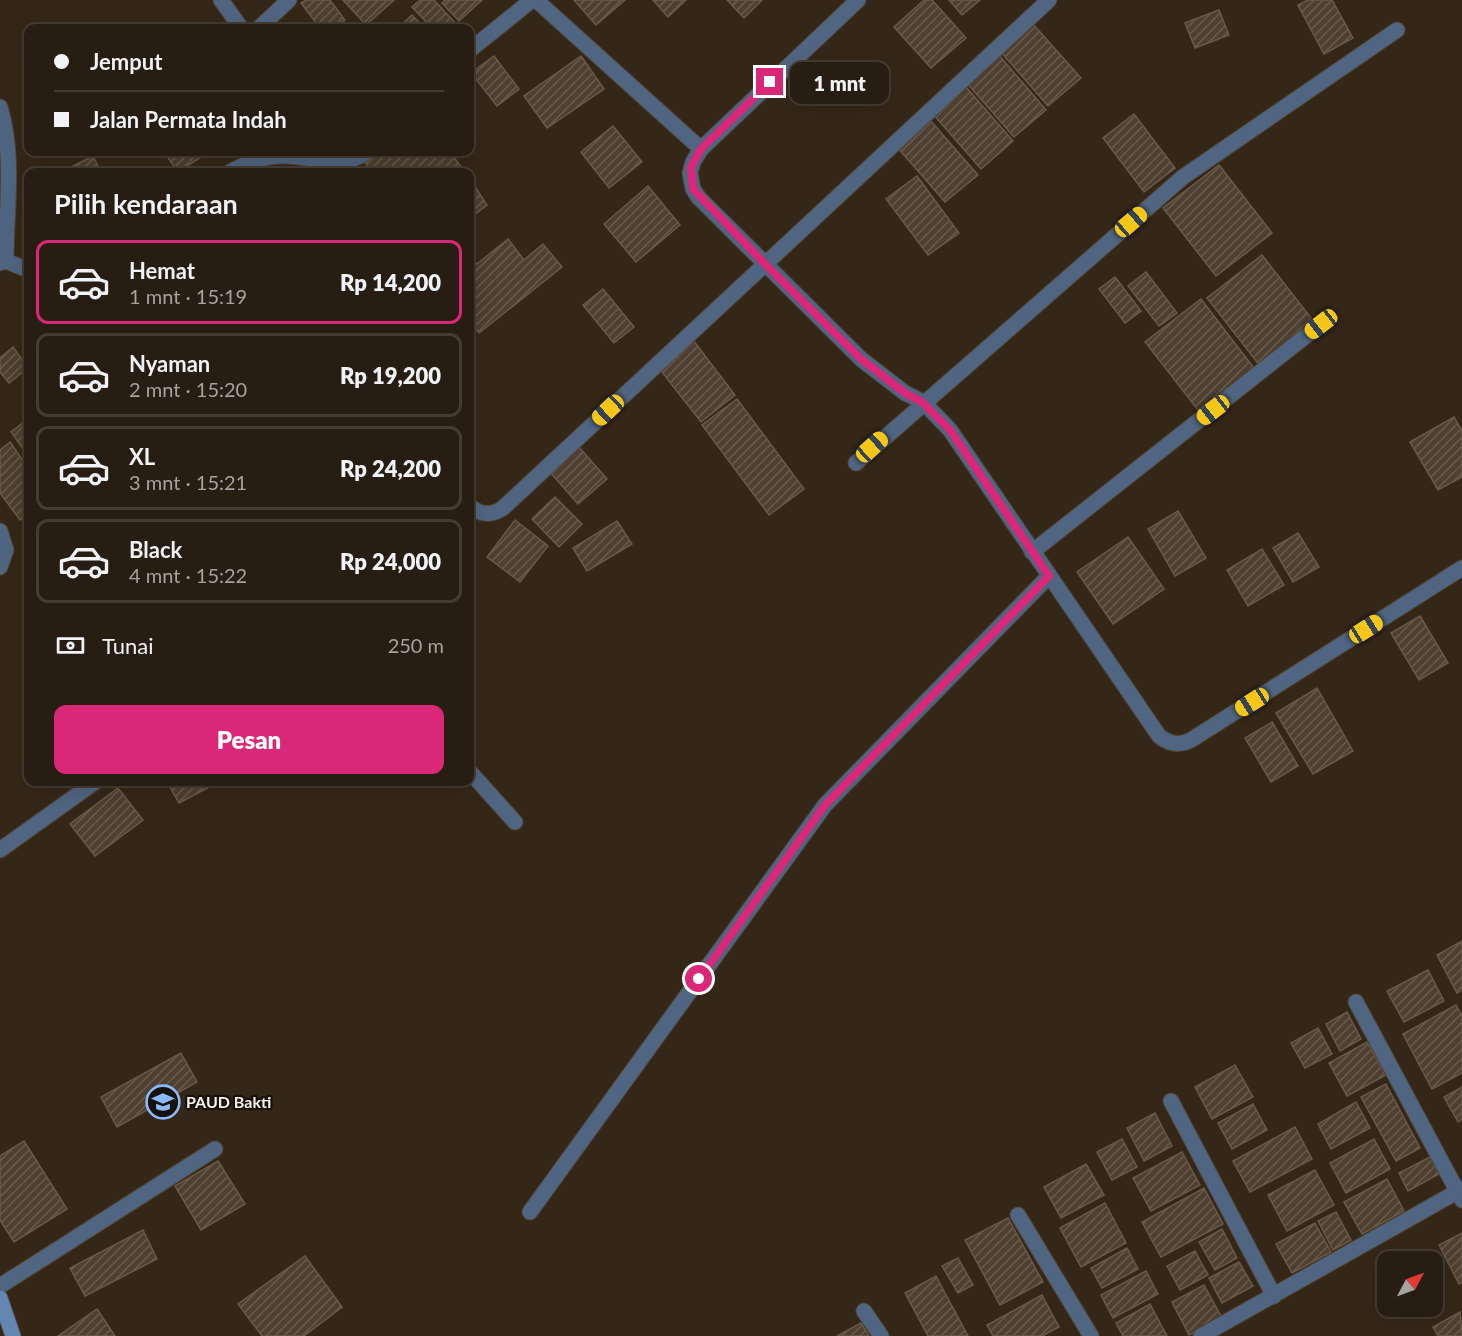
<!DOCTYPE html>
<html lang="id">
<meta charset="utf-8">
<style>
:root{--surface:#281d12;--page:#342a20;--text:#f1f3f6;--muted:#a5a29f;--line:#443b32;--accent:#db2777}
body{margin:0;font-family:Lato,sans-serif;background:var(--page);color:var(--text);height:100vh;display:flex;flex-direction:column;font-size:22px;white-space:nowrap}
*{box-sizing:border-box;margin:0}
p{font-size:20px;color:var(--muted)}
.icon{flex:none;width:33px;height:33px;fill:none;stroke:currentColor;stroke-width:2;stroke-linecap:round;stroke-linejoin:round}
.map{position:relative;flex:1;overflow:hidden}
.panel{position:absolute;left:24px;top:168px;width:450px;height:618px;display:flex;flex-direction:column;background:var(--surface);border-radius:12px;box-shadow:0 6px 24px #0002,0 0 0 2px var(--line)}
.panel>*{flex:none}
.hud{position:absolute;left:24px;top:24px;width:450px;height:132px;border-radius:12px;box-shadow:0 6px 24px #0002,0 0 0 2px var(--line);display:grid;align-content:center;height:132px;padding:0 30px;background:var(--surface)}
.needle{width:39px;rotate:49deg}
.buttons{position:absolute;left:1377px;top:1251px;display:grid;gap:12px}
.buttons a{display:grid;place-items:center;width:66px;height:66px;border-radius:12px;background:var(--surface);box-shadow:0 6px 24px #0002,0 0 0 2px var(--line);font-size:30px}
.end{position:absolute;width:27px;height:27px;margin:-14px;border:8px solid #db2777;background:#fff;box-shadow:0 0 0 3px #fff}
.from{border-radius:50%}
.bubble{position:absolute;height:42px;border-radius:12px;background:var(--surface);box-shadow:0 6px 24px #0002,0 0 0 2px var(--line);font-size:20px;font-weight:800;line-height:42px;text-align:center}
.car{position:absolute;width:18px;height:36px;margin:-18px -9px;border-radius:8px;box-shadow:0 0 4px 2px #0007;background:linear-gradient(#f5c518 24%,#345 0 40%,#f5c518 0 76%,#345 0 86%,#f5c518 0)}
.hud b{display:flex;align-items:center;gap:21px;height:57px;font-size:22px}
.hud b+b{border-top:2px solid var(--line)}
.hud i{width:15px;height:15px;background:var(--text)}
ul{padding:0;list-style:none}
li{display:flex;align-items:center;gap:18px;height:84px;margin:0 12px 9px;padding:0 18px;border:3px solid var(--line);border-radius:12px}
li div{flex:1}
li b{display:block;font-size:22px}
li em{font-style:normal;font-weight:800}
li.current{border-color:var(--accent)}
li>.icon{width:54px;height:54px;stroke-width:1.5}
h2{padding:0 30px;font-size:27px;line-height:72px}
.pay{display:flex;align-items:center;gap:15px;height:66px;padding:0 30px;font-size:22px}
.pay p{margin-inline-start:auto}
.action{display:flex;gap:12px;margin-top:auto;padding:12px 30px}
.action a{flex:1;height:69px;border-radius:12px;background:var(--accent);color:#fff;font-size:24px;font-weight:800;line-height:69px;text-align:center}
.map>svg:first-child{display:block}
</style>
<div class="map">
<svg width="1462" height="1336" viewBox="0 0 1462 1336">
<defs>
<pattern id="building-hatch" width="6" height="6" patternUnits="userSpaceOnUse" patternTransform="scale(1.5)"><rect width="6" height="6" fill="#4e3f30"/><path d="M-1 1l2-2M0 6l6-6M5 7l2-2" fill="none" stroke="#685b4e"/></pattern>
</defs>
<rect width="100%" height="100%" fill="#352718"/>
<g fill="url(#building-hatch)" stroke="#695949" stroke-width="1.5">
<polygon points="306,0 330,0 345,20 332,28 320,28 301,3"/>
<polygon points="343,0 394,0 366,25"/>
<polygon points="420,0 434,0 459,27 432,28 412,7"/>
<polygon points="445,0 482,0 459,21 442,3"/>
<polygon points="574,0 625,0 596,25"/>
<polygon points="653,0 686,0 668,17"/>
<polygon points="727,0 762,0 744,18"/>
<polygon points="924,0 932,0 966,38 931,68 894,27"/>
<polygon points="949,0 980,0 962,15"/>
<polygon points="1308,0 1332,0 1353,38 1324,54 1298,5"/>
<polygon points="1219,10 1229,35 1195,48 1185,23"/>
<polygon points="412,15 424,28 398,28"/>
<polygon points="1032,23 1081,78 1048,106 1000,51"/>
<polygon points="998,54 1046,110 1014,137 966,82"/>
<polygon points="494,56 519,89 497,106 471,73"/>
<polygon points="581,56 604,89 547,128 524,96"/>
<polygon points="965,86 1013,141 981,169 933,114"/>
<polygon points="1134,114 1175,168 1144,192 1103,138"/>
<polygon points="929,119 978,175 945,202 897,147"/>
<polygon points="613,126 642,162 609,188 581,152"/>
<polygon points="164,152 209,152 178,172"/>
<polygon points="382,152 450,152 465,172 372,172 365,163"/>
<polygon points="93,156 101,172 64,172 63,171"/>
<polygon points="1219,165 1272,233 1216,276 1163,208"/>
<polygon points="917,176 959,233 928,255 886,199"/>
<polygon points="470,179 487,205 470,218"/>
<polygon points="648,186 680,225 636,262 604,224"/>
<polygon points="508,239 524,260 543,244 562,267 479,333 470,321 470,254 477,264"/>
<polygon points="1262,255 1315,323 1260,366 1207,298"/>
<polygon points="1146,272 1177,313 1159,326 1128,286"/>
<polygon points="1115,277 1141,311 1125,323 1099,289"/>
<polygon points="603,289 634,327 614,343 583,305"/>
<polygon points="1201,299 1254,368 1198,410 1145,342"/>
<polygon points="693,340 735,395 701,422 658,367"/>
<polygon points="13,347 28,368 9,383 0,372 0,358"/>
<polygon points="737,399 804,489 769,515 702,425"/>
<polygon points="1454,417 1462,431 1462,477 1438,490 1410,442"/>
<polygon points="28,419 28,456 11,432"/>
<polygon points="10,442 28,468 28,514 20,520 0,493 0,450"/>
<polygon points="578,446 607,479 578,504 549,471"/>
<polygon points="555,497 582,524 559,547 532,519"/>
<polygon points="1178,511 1206,558 1175,576 1148,529"/>
<polygon points="515,520 548,546 520,582 487,557"/>
<polygon points="617,521 632,544 587,571 573,548"/>
<polygon points="1298,533 1319,567 1293,582 1273,548"/>
<polygon points="1128,537 1164,589 1113,624 1077,572"/>
<polygon points="1262,549 1284,585 1248,606 1227,570"/>
<polygon points="1420,616 1448,663 1419,680 1391,633"/>
<polygon points="1317,688 1353,751 1313,774 1276,713"/>
<polygon points="1272,722 1298,766 1271,782 1245,738"/>
<polygon points="167,782 219,782 179,803"/>
<polygon points="118,788 143,820 95,856 70,824"/>
<polygon points="1462,941 1462,990 1457,993 1437,955"/>
<polygon points="1428,970 1444,1001 1404,1022 1387,991"/>
<polygon points="1456,1005 1462,1016 1462,1073 1432,1089 1403,1034"/>
<polygon points="1347,1012 1361,1039 1340,1051 1326,1024"/>
<polygon points="1318,1028 1332,1054 1305,1068 1291,1043"/>
<polygon points="1367,1042 1386,1075 1347,1096 1329,1063"/>
<polygon points="181,1053 197,1082 117,1127 101,1097"/>
<polygon points="1235,1065 1253,1097 1212,1119 1195,1087"/>
<polygon points="1386,1084 1420,1148 1396,1161 1361,1097"/>
<polygon points="1462,1087 1462,1119 1458,1122 1444,1097"/>
<polygon points="1356,1102 1370,1128 1331,1149 1318,1124"/>
<polygon points="1253,1104 1267,1130 1232,1149 1218,1123"/>
<polygon points="1155,1113 1172,1146 1144,1161 1127,1128"/>
<polygon points="1295,1127 1312,1159 1250,1192 1233,1161"/>
<polygon points="1122,1139 1137,1167 1112,1180 1097,1152"/>
<polygon points="1374,1139 1390,1169 1346,1193 1330,1163"/>
<polygon points="24,1141 67,1209 14,1242 0,1220 0,1156"/>
<polygon points="1182,1152 1200,1185 1151,1211 1133,1178"/>
<polygon points="1430,1157 1439,1174 1408,1191 1399,1173"/>
<polygon points="218,1161 245,1204 201,1230 175,1186"/>
<polygon points="1086,1164 1104,1195 1061,1218 1044,1187"/>
<polygon points="1315,1170 1334,1205 1287,1231 1268,1195"/>
<polygon points="1387,1179 1404,1211 1362,1234 1344,1202"/>
<polygon points="1204,1188 1223,1224 1161,1257 1142,1222"/>
<polygon points="1105,1203 1126,1243 1081,1267 1060,1228"/>
<polygon points="1336,1212 1351,1240 1333,1250 1318,1221"/>
<polygon points="1008,1218 1043,1282 1000,1305 965,1240"/>
<polygon points="1315,1223 1331,1252 1292,1273 1276,1244"/>
<polygon points="1222,1229 1237,1258 1215,1270 1199,1242"/>
<polygon points="143,1230 157,1259 85,1296 70,1268"/>
<polygon points="1462,1233 1462,1282 1459,1284 1439,1245"/>
<polygon points="1127,1248 1138,1269 1102,1288 1091,1268"/>
<polygon points="1195,1251 1208,1275 1180,1290 1167,1266"/>
<polygon points="305,1256 342,1307 304,1336 262,1336 238,1304"/>
<polygon points="958,1258 973,1285 958,1293 942,1266"/>
<polygon points="1239,1262 1253,1286 1222,1303 1209,1278"/>
<polygon points="1146,1271 1158,1294 1113,1318 1101,1295"/>
<polygon points="936,1276 968,1336 928,1336 905,1293"/>
<polygon points="1204,1285 1222,1318 1189,1335 1172,1302"/>
<polygon points="1042,1295 1059,1327 1042,1336 993,1336 987,1325"/>
<polygon points="1150,1304 1167,1336 1123,1336 1116,1323"/>
<polygon points="97,1309 115,1336 58,1336"/>
<polygon points="1460,1312 1462,1336 1438,1336 1433,1327"/>
<polygon points="861,1323 869,1336 837,1336"/>
</g>
<g fill="none" stroke-linecap="round" stroke-linejoin="round">
<defs>
<g id="street">
<polyline points="221,0 241,28"/>
<polyline points="536,0 701,149"/>
<path d="M 858,0 L 701,149 L 693,162 L 690,173 L 693,189 L 699,198 L 861,359 L 905,393 L 923,402 L 950,430 L 1159,736 C 1169,744 1179,746 1191,740 L 1462,568"/>
<polyline points="259,28 289,0"/>
<polyline points="470,50 532,0"/>
<path d="M 0,107 C 15,158 6,208 6,261"/>
<path d="M 230,172 C 247,163 263,156 284,156 C 314,156 339,171 367,152"/>
<polyline points="0,263 6,261 28,270"/>
<polyline points="856,463 1183,177 1397,30"/>
<path d="M 470,506 C 480,515 492,516 503,508 L 1049,0"/>
<polyline points="0,531 6,550 0,567"/>
<polyline points="1032,552 1321,324"/>
<polyline points="470,772 515,822"/>
<polyline points="0,850 95,782"/>
<polyline points="1356,1002 1462,1200"/>
<polyline points="1171,1101 1274,1296"/>
<polyline points="530,1212 825,805 1049,576"/>
<polyline points="1018,1215 1091,1336"/>
<polyline points="0,1286 215,1149"/>
<polyline points="864,1311 881,1336"/>
<polyline points="1201,1336 1462,1189"/>
</g>
<polyline id="secondary" points="0,1298 13,1336"/>
</defs>
<use href="#street" stroke="#514435" stroke-width="17"/>
<use href="#secondary" stroke="#514435" stroke-width="17"/>
<use href="#street" stroke="#506581" stroke-width="15"/>
<use href="#secondary" stroke="#6486b3" stroke-width="15"/>
</g>
<g fill="none" stroke-linecap="round" stroke-linejoin="round">
<polyline stroke="#db2777" stroke-width="8" points="699,979 825,805 1049,576 950,430 922,402 905,393 861,359 765,264 693,189 691,167 701,149 770,82"/>
</g>
<defs>
<symbol id="school-ring" viewBox="-11 -11 22 22"><circle r="9.5" fill="#17110b" stroke="#89bafc" stroke-width="1.5"/><path d="M0-5L7-2L0 1L-7-2ZM-4 1L0 2.5L4 1V4Q0 6-4 4Z" fill="#89bafc"/></symbol>
</defs>
<g fill-rule="evenodd">
<use href="#school-ring" x="144" y="1083" width="38" height="38"/>
</g>
<g text-anchor="middle" stroke-width="4.5" stroke-linejoin="round" paint-order="stroke">
<g font-size="16" font-weight="bold" fill="#fcf3e9" stroke="#17110b" text-anchor="start">
<text x="186" y="1108">PAUD Bakti</text>
</g>
</g>
</svg>
<div class="buttons">
<a><svg class="needle" viewBox="-14 -14 28 28"><path d="M0-13l5 13h-10z" fill="#e53935"/><path d="M0 13l5-13h-10z" fill="#a5a29f"/></svg></a>
</div>
<i class="end from" style="left:699px;top:979px"></i>
<i class="end" style="left:770px;top:82px"></i>
<div class="bubble" style="left:790px;top:62px;width:99px">1 mnt</div>
<i class="car" style="left:1131px;top:222px;rotate:49deg"></i>
<i class="car" style="left:1321px;top:324px;rotate:232deg"></i>
<i class="car" style="left:608px;top:410px;rotate:227deg"></i>
<i class="car" style="left:1213px;top:410px;rotate:232deg"></i>
<i class="car" style="left:872px;top:447px;rotate:48deg"></i>
<i class="car" style="left:1366px;top:629px;rotate:58deg"></i>
<i class="car" style="left:1252px;top:702px;rotate:238deg"></i>
<div class="hud">
<b><i class="from"></i>Jemput</b>
<b><i></i>Jalan Permata Indah</b>
</div>
<section class="panel">
<h2>Pilih kendaraan</h2>
<ul>
<li class="current"><svg class="icon" aria-label="car" viewBox="0 0 24 24"><path d="M5 17H2v-5l4-1 3-4h7l3 4 3 1v5h-3M9 17h6M6 11h13"/><circle cx="7" cy="17" r="2"/><circle cx="17" cy="17" r="2"/></svg><div><b>Hemat</b><p>1 mnt · 15:19</p></div><em>Rp 14,200</em></li>
<li><svg class="icon" aria-label="car" viewBox="0 0 24 24"><path d="M5 17H2v-5l4-1 3-4h7l3 4 3 1v5h-3M9 17h6M6 11h13"/><circle cx="7" cy="17" r="2"/><circle cx="17" cy="17" r="2"/></svg><div><b>Nyaman</b><p>2 mnt · 15:20</p></div><em>Rp 19,200</em></li>
<li><svg class="icon" aria-label="car" viewBox="0 0 24 24"><path d="M5 17H2v-5l4-1 3-4h7l3 4 3 1v5h-3M9 17h6M6 11h13"/><circle cx="7" cy="17" r="2"/><circle cx="17" cy="17" r="2"/></svg><div><b>XL</b><p>3 mnt · 15:21</p></div><em>Rp 24,200</em></li>
<li><svg class="icon" aria-label="car" viewBox="0 0 24 24"><path d="M5 17H2v-5l4-1 3-4h7l3 4 3 1v5h-3M9 17h6M6 11h13"/><circle cx="7" cy="17" r="2"/><circle cx="17" cy="17" r="2"/></svg><div><b>Black</b><p>4 mnt · 15:22</p></div><em>Rp 24,000</em></li>
</ul>
<div class="pay"><svg class="icon" aria-label="cash" viewBox="0 0 24 24"><path d="M3 7h18v10H3z"/><circle cx="12" cy="12" r="2"/></svg>Tunai<p>250 m</p></div>
<div class="action"><a>Pesan</a></div>
</section>
</div>
